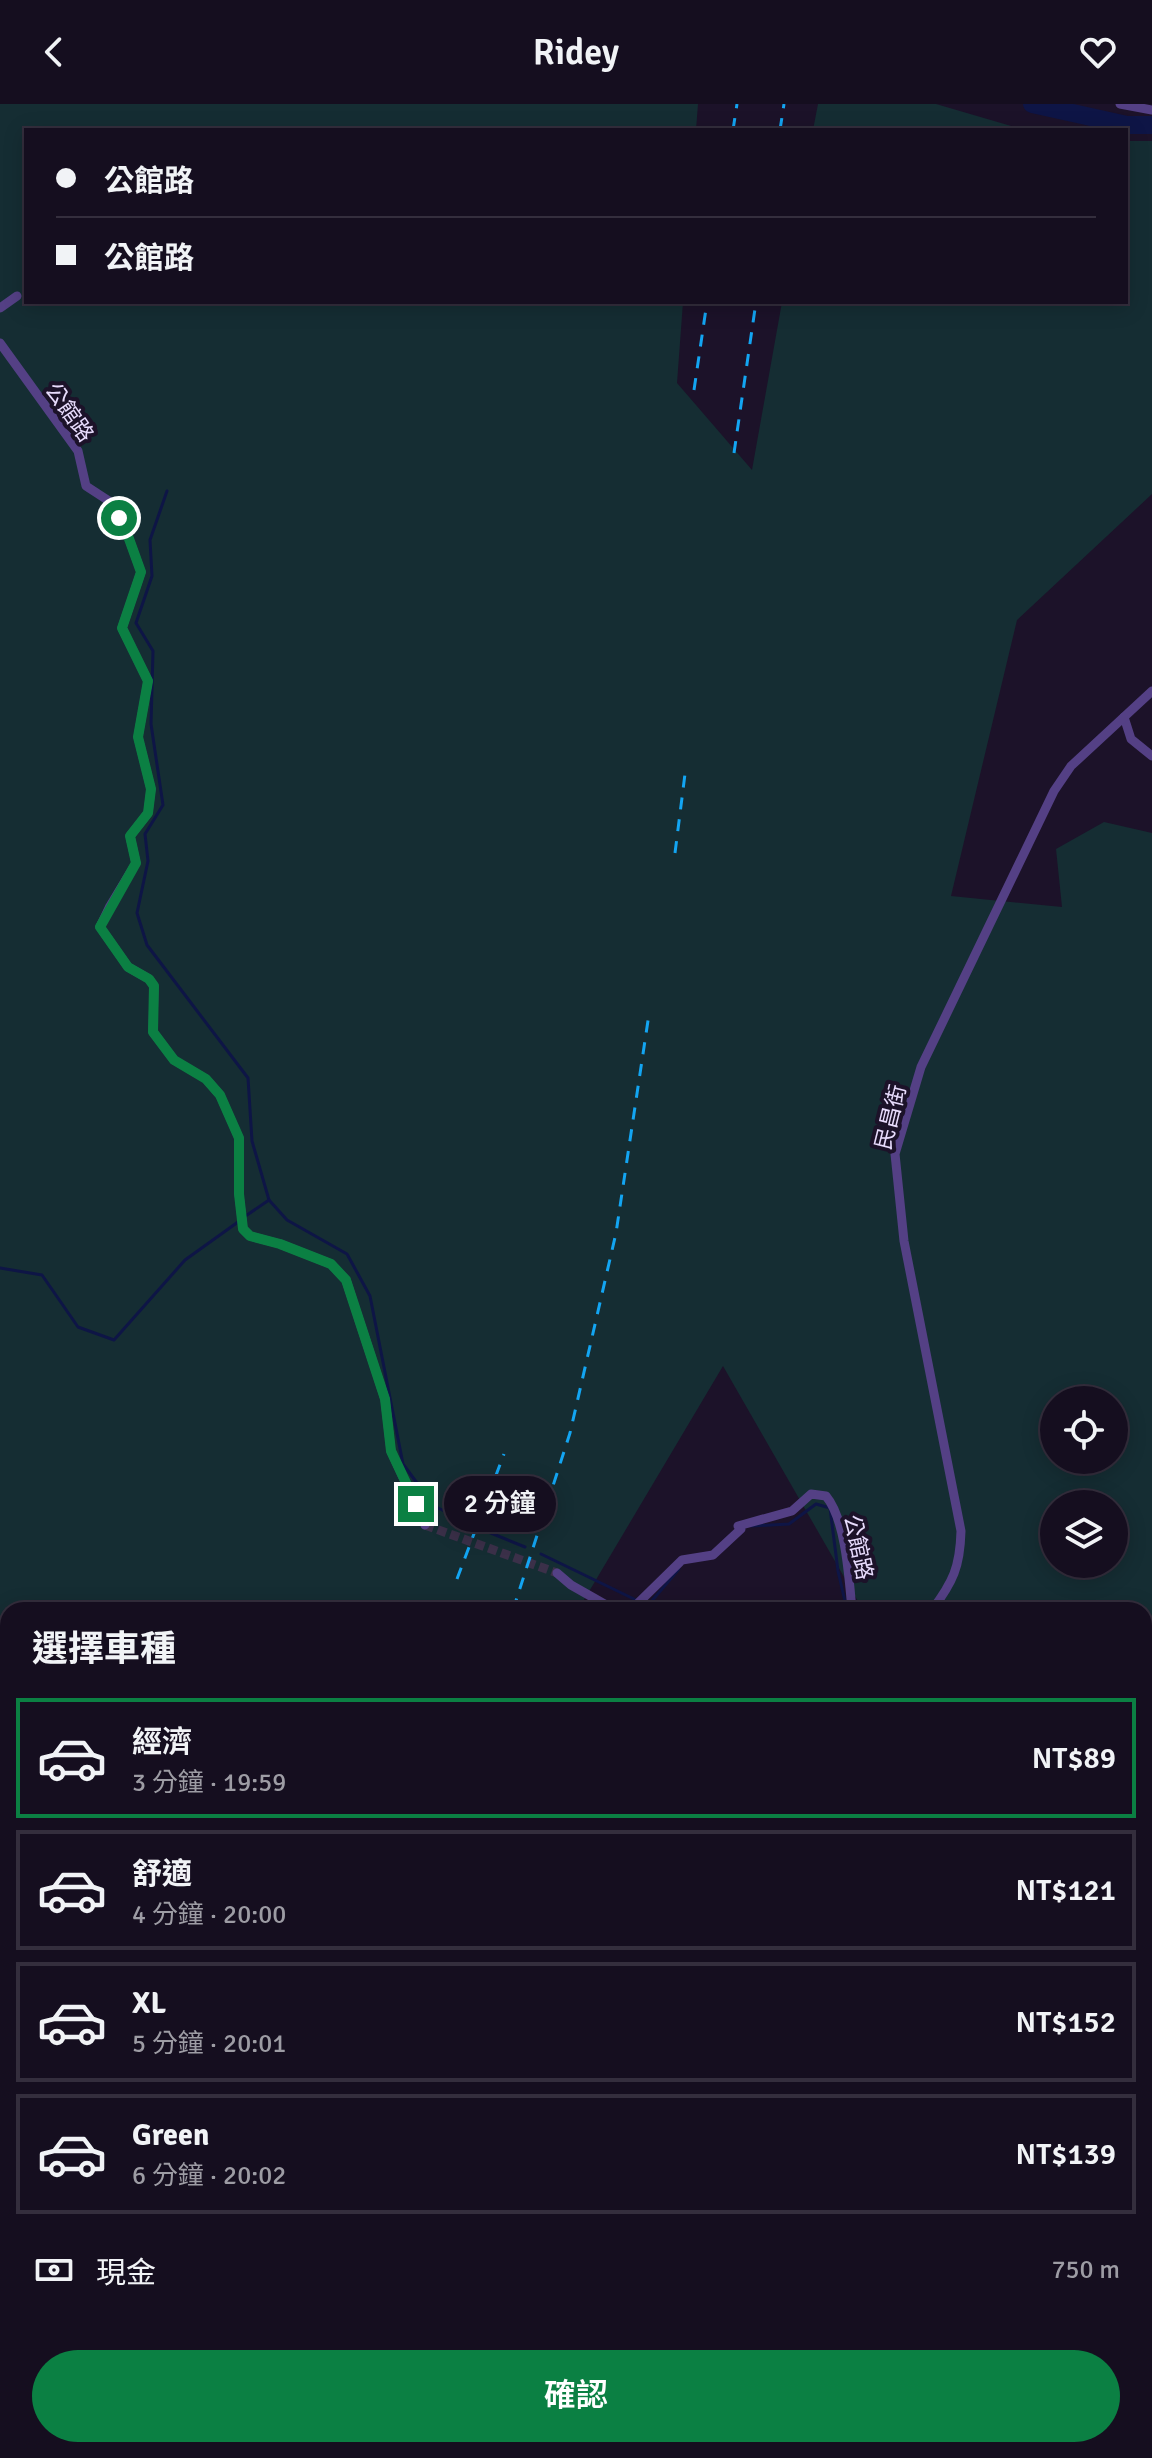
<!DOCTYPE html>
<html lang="zh-TW">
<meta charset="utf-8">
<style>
:root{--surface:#150e1f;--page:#1e1728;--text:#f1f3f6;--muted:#9d9ca4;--line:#342e3d;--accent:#0b8043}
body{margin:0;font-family:Signika,"Noto Sans TC",sans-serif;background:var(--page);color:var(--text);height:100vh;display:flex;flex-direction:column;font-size:30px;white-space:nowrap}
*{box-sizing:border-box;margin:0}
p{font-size:26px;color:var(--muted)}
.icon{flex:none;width:44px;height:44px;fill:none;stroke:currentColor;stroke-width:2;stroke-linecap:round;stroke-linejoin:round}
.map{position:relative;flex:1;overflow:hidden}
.details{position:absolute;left:0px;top:1498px;width:1152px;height:856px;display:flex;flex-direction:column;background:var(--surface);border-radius:24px 24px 0 0;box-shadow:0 4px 20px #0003,0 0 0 2px var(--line)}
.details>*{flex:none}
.hud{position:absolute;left:24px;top:24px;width:1104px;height:176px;border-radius:0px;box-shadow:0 4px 20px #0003,0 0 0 2px var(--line);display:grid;align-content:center;height:176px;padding:0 32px;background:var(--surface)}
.fabs{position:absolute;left:1040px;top:1282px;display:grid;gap:16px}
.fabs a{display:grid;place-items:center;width:88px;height:88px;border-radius:50%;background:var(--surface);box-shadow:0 4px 20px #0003,0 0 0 2px var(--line);font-size:40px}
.end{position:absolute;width:36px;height:36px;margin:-18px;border:10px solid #0b8043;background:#fff;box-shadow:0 0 0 4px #fff}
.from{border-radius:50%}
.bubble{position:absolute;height:56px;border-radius:28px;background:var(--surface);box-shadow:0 4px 20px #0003,0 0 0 2px var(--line);font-size:26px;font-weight:600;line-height:56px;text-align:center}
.hud b{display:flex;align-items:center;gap:28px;height:76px;font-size:30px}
.hud b+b{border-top:2px solid var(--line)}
.hud i{width:20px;height:20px;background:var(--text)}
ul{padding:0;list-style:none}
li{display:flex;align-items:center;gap:24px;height:120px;margin:0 16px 12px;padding:0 16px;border:4px solid var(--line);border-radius:0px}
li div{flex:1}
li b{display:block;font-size:30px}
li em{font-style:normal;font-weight:600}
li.current{border-color:var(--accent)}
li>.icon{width:72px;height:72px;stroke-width:1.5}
h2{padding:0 32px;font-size:36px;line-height:96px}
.pay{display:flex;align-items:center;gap:20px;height:88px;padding:0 32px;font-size:30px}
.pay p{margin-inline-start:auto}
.action{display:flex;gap:16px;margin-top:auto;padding:16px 32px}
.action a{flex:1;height:92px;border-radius:48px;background:var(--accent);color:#fff;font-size:32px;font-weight:600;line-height:92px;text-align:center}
header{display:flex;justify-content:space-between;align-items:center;height:104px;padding:0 32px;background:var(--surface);font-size:36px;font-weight:600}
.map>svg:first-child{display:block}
</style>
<header><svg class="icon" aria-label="back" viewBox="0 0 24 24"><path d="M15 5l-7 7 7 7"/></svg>Ridey<svg class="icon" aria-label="heart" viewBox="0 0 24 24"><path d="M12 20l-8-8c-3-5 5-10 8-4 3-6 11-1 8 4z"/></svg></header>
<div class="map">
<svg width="1152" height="2354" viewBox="0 0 1152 2354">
<rect width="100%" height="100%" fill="#1c1229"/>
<g fill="#152d33" fill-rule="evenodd">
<path d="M 0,0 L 698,0 L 696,26 L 26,26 L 26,198 L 683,198 L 677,279 L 752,366 L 782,198 L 1126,198 L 1126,37 L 1152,37 L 1152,390 L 1017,516 L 951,792 L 1062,803 L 1056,745 L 1104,718 L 1152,729 L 1152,1678 L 1144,1684 L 1144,1506 L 863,1506 L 723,1262 L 578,1506 L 8,1506 L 8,2346 L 77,2346 L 69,2354 L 0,2354 ZM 1054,1296 L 1114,1296 L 1114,1356 L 1054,1356 ZM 1054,1400 L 1114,1400 L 1114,1460 L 1054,1460 Z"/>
<polygon points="818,0 936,0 1025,26 813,26"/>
</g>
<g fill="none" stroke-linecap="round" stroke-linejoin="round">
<g stroke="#0e1546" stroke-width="3">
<polyline points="167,387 150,436 152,472 136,519 153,547 151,620 163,701 145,730 148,757 137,809 147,841 248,974 252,1037 269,1096"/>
<polyline points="244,1113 269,1096 287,1116 347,1150 370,1192 403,1360 434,1402 465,1417"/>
<polyline points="0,1164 42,1171 78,1223 114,1236 185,1156 238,1118"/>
<polyline points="751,1422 789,1420 816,1400 830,1404 838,1467 847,1506"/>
<polyline points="486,1427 525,1443"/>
<polyline points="541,1450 636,1496"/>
<polyline points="650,1499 679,1465"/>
<polyline points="1144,1817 1152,1817"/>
</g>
<g stroke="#0e1546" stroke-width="18">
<polyline points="1032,0 1127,21 1152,21"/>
<polyline points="1144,2200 1152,2193"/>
<polyline points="1013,2354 1023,2346"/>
</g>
<polyline stroke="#3b3049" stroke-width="9" stroke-dasharray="9 4.5" stroke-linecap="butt" points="425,1421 557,1469"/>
<g stroke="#544085" stroke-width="9">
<polyline points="1120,0 1152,6"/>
<polyline points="0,204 17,192"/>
<polyline points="0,239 78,347 86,382 109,397 128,432 141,468 122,524 148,577 138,633 151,685 148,709 130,732 136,759 110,802 100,823 128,863 149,875 154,882 153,928 174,956 206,975 220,991 239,1034 239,1090 243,1125 250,1132 280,1140 331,1160 346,1176 385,1295 391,1347 425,1421"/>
<polyline points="1124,613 1131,635 1152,652"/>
<polyline points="557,1469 571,1481 615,1506"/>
<path d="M 631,1506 L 682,1456 L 713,1451 L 741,1425 L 738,1422 L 792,1407 L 811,1390 L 826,1392 C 846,1416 849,1475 852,1506"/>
<path d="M 932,1506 C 953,1478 960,1463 961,1427 L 904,1137 L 895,1050 L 921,963 L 1054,687 L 1071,662 L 1152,587"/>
<polyline points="1144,1779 1152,1772"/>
<polyline points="1144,2018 1152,2033"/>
</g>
<g stroke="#544085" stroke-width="12">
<polyline points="1144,1897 1152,1895"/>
<polyline points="157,2354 166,2346"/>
</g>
<g stroke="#e56af7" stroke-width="14">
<polyline points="1144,2083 1152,2079"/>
<polyline points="1144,2098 1152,2093"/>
<polyline points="769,2354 782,2346"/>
<polyline points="794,2354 805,2346"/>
</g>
<g stroke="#13a5f2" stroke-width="3" stroke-dasharray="12 10" stroke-linecap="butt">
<polyline points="733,26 737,0"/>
<polyline points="780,26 784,0"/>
<polyline points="694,286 707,198"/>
<polyline points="734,349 756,198"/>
<polyline points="675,749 685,670"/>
<polyline points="457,1475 504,1350"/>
<polyline points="513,1506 570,1329 616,1129 649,910"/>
<polyline points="0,2281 4,2275"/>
<polyline points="0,2320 8,2312"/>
</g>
</g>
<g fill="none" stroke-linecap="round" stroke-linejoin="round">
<polyline stroke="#0b8043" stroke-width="10" points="119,414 128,432 141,468 122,524 148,577 138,633 151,685 148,709 130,732 136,759 100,823 128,863 149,875 154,882 153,928 174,956 206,975 220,991 239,1034 239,1090 243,1125 250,1132 280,1140 331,1160 346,1176 385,1295 391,1347 416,1400"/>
</g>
<g text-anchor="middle" stroke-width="8" stroke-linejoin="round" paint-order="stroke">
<g font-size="22" fill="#e8dcfd" stroke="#1c1229">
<text transform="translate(70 308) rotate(55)" y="8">公館路</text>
<text transform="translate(890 1013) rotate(-76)" y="8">民昌街</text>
<text transform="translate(859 1443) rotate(78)" y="8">公館路</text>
</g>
</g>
</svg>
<div class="fabs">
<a><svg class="icon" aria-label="locate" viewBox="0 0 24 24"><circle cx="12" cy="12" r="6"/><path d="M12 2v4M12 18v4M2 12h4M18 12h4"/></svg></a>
<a><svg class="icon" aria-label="layers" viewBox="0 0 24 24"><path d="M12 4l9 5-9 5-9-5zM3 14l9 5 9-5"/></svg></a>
</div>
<i class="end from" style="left:119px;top:414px"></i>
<i class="end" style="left:416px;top:1400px"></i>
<div class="bubble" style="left:444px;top:1372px;width:112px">2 分鐘</div>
<div class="hud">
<b><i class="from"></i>公館路</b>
<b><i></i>公館路</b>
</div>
<section class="details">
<h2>選擇車種</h2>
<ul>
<li class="current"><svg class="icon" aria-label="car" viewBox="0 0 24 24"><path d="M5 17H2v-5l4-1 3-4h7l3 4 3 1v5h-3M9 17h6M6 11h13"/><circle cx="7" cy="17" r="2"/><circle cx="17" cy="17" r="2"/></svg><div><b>經濟</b><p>3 分鐘 · 19:59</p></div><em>NT$89</em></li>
<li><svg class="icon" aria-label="car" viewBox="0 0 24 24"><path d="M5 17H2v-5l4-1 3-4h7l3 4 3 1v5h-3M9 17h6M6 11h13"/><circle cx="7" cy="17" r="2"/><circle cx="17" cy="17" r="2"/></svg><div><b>舒適</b><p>4 分鐘 · 20:00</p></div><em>NT$121</em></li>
<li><svg class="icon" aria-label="car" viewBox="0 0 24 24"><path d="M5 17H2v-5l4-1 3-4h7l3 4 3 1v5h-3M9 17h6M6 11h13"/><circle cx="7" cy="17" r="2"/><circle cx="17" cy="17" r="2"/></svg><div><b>XL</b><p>5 分鐘 · 20:01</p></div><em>NT$152</em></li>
<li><svg class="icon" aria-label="car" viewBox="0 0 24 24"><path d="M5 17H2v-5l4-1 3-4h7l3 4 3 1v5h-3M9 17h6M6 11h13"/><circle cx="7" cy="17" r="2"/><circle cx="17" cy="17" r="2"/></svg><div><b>Green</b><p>6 分鐘 · 20:02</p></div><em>NT$139</em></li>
</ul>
<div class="pay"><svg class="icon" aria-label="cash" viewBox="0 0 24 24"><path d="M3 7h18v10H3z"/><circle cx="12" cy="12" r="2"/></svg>現金<p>750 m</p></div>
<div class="action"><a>確認</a></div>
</section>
</div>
